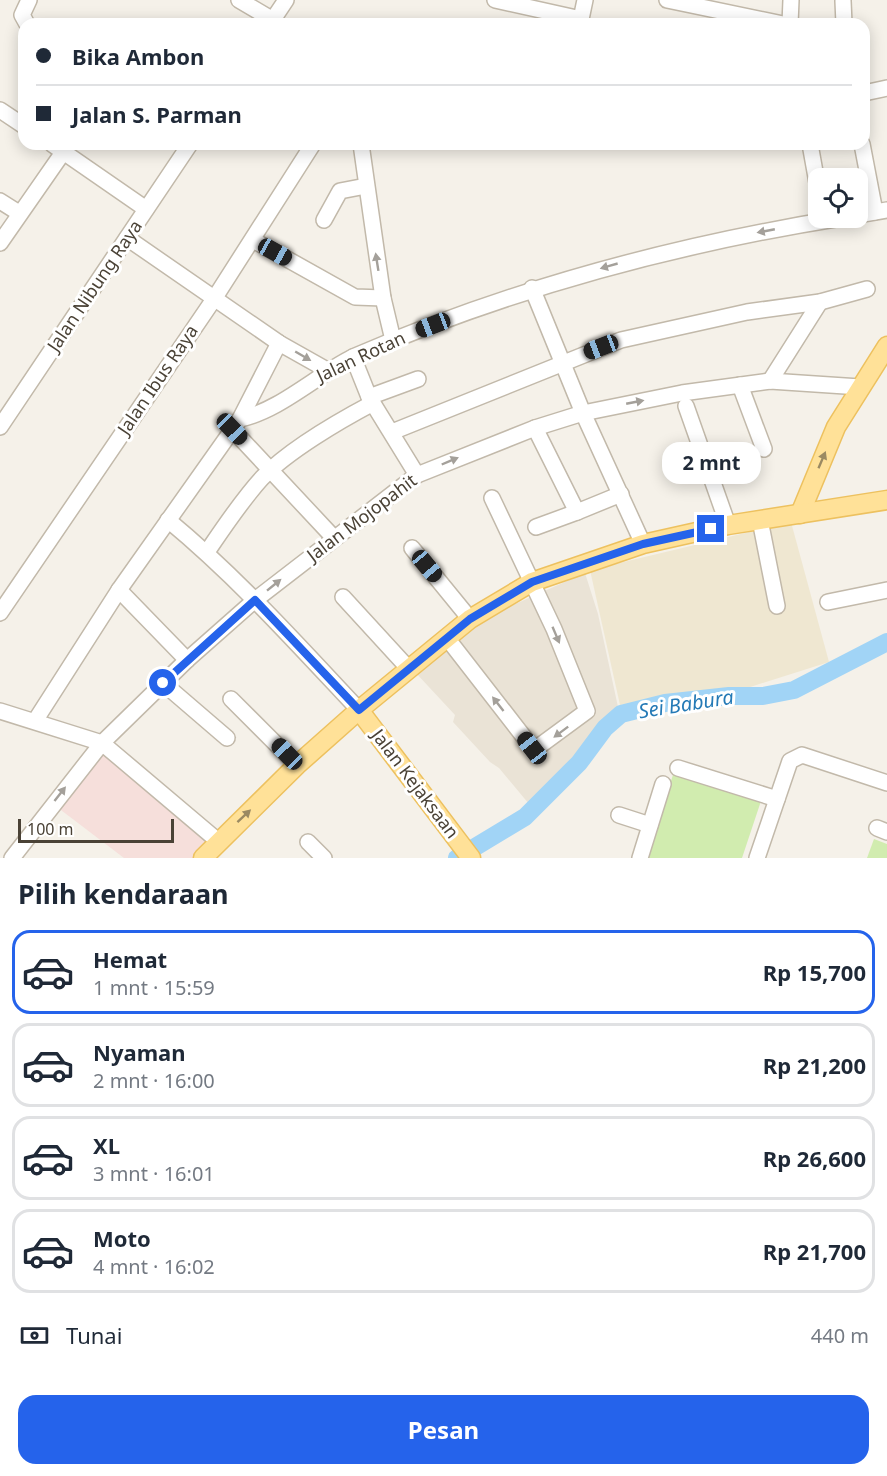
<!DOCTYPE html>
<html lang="id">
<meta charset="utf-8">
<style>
:root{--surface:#fff;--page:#f6f6f7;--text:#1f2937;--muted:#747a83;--line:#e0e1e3;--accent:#2563eb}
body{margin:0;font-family:"Noto Sans",sans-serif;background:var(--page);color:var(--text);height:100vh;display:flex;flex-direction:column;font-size:22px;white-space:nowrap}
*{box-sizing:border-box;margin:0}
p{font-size:20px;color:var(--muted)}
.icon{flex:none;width:33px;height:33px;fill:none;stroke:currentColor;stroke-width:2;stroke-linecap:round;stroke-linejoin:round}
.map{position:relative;height:858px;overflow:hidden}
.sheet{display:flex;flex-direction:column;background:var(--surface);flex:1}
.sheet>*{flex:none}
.top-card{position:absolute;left:18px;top:18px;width:852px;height:132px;border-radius:18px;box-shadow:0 3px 15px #0003;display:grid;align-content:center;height:132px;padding:0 18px;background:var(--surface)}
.tools{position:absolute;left:808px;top:168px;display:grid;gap:12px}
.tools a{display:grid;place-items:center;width:60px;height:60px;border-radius:12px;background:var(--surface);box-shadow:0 3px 15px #0003;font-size:30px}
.scale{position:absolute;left:18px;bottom:15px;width:156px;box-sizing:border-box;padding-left:6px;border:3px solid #4a4236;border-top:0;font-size:16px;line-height:21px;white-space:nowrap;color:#4a4236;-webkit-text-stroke:4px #fff;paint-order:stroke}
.end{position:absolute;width:27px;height:27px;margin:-14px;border:8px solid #2563eb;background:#fff;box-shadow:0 0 0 3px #fff}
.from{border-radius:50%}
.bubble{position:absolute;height:42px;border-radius:18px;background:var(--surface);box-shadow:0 3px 15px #0003;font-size:20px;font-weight:700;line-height:42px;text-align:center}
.car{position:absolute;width:18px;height:36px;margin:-18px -9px;border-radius:8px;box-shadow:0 0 4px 2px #0007;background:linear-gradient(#222 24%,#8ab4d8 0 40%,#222 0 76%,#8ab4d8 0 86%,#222 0)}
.top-card b{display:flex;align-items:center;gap:21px;height:57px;font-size:22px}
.top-card b+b{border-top:2px solid var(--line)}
.top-card i{width:15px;height:15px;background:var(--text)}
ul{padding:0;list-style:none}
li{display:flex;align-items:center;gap:18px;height:84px;margin:0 12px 9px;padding:0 6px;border:3px solid var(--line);border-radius:18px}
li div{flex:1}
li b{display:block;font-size:22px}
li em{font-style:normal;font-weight:700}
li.on{border-color:var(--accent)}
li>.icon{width:54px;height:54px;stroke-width:1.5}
h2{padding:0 18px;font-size:27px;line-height:72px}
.pay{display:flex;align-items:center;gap:15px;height:66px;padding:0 18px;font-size:22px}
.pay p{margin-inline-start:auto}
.primary-button{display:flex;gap:12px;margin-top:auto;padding:12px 18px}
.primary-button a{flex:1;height:69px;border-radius:18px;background:var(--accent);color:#fff;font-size:24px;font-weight:700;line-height:69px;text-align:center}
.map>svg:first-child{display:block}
</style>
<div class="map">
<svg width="887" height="858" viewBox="0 0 887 858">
<rect width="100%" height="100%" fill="#f5f1e9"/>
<polygon fill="#eae3d6" points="585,573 598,614 618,707 557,780 529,804 499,768 490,762 453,722 455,715 415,672 484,618"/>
<polygon fill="#efe7d1" points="791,522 829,662 747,688 620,705 590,570"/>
<polygon fill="#f6dfdb" points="103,744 218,841 204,858 124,858 53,804"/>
<g fill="#d1ecaf">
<polygon points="675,769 762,798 742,858 645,858"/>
<polygon points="874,839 887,844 887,858 867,858"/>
</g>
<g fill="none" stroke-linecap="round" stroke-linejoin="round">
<polyline stroke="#a1d4f6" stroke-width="18" points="457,858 525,817 579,763 605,728 621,714 665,703 729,696 763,696 794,690 887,642"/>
<defs>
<g id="minor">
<polyline points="239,0 273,20"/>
<polyline points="495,0 581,19"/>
<polyline points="667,0 783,24"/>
<polyline points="843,1 844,24"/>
<polyline points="27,24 22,15 29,0"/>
<polyline points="270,24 286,0"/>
<polyline points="580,24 585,0"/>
<polyline points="790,24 791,0"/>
<polyline points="864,93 887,88"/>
<polyline points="0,110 24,126"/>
<polyline points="52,144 146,209"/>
<polyline points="361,144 383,298 393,340"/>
<polyline points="810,144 819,194"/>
<polyline points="862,144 875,212"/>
<polyline points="0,201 19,213"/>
<polyline points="858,215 887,210"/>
<polyline points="324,220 340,191 366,186"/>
<polyline points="127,238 279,343 327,370"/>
<polyline points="253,240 355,297 383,298"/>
<polyline points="0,243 64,151"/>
<polyline points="532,288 583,413 643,544"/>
<polyline points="353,357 369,397 417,475"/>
<polyline points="770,381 820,302"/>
<polyline points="740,385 764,449"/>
<polyline points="369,397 418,379"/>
<polyline points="686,406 728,525"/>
<polyline points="240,419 279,343"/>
<polyline points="0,427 190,144"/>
<polyline points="535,428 577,512 621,494"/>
<polyline points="232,429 334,538"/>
<polyline points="392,432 621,340 747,312 820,302 867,289"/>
<path d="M 168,520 C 237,577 297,644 359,710"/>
<polyline points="760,520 777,606"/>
<polyline points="536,527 577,512"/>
<polyline points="412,548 470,619"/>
<path d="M 207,552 C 224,527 241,501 262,478 C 288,451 339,421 373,403"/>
<polyline points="119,590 187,660"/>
<polyline points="343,597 409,669"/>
<polyline points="828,602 887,590"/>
<polyline points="0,613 214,299 313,144"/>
<polyline points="447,638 534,750 587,711 554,629 492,498"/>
<polyline points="163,683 227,738"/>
<polyline points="231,699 297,765"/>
<polyline points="0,711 102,743 218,841"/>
<path d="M 35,721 L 119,590 L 240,419 C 279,411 317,375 353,357 C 510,289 673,245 841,218"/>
<polyline points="678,768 777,799"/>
<polyline points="619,815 650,825"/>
<polyline points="877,828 887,832"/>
<polyline points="308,842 324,858"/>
<polyline points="12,858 102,743 187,660 255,600 417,475 535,428 583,413 682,393 770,381 860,387"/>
<polyline points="640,858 663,784"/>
<polyline points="757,858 790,761 802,755 887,783"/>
</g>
<g id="major">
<polyline points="800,514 836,427 887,346"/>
<polyline points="359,710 471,858"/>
<polyline points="203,858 297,765 359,710 470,619 532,582 643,544 728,525 887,500"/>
</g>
</defs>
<use href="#minor" stroke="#c2b9aa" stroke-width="18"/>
<use href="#major" stroke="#edc15f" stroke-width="21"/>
<use href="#minor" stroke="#fff" stroke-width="15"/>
<use href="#major" stroke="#ffe198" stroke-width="18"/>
</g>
<defs><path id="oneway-solid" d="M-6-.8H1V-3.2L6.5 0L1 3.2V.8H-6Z" transform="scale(1.5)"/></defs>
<g fill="#a4a09a">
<use href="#oneway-solid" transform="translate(766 231) rotate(169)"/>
<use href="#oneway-solid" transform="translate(377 262) rotate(-99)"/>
<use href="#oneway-solid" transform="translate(609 266) rotate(164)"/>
<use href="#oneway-solid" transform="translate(303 356) rotate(30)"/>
<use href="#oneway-solid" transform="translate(635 402) rotate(-11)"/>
<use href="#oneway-solid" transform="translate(450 461) rotate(-23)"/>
<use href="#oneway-solid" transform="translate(274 585) rotate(-39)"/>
<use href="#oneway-solid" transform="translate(556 635) rotate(67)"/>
<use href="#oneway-solid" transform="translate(498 704) rotate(-128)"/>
<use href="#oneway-solid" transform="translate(561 732) rotate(143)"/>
<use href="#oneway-solid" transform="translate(60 794) rotate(-52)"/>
</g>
<g fill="#9b8a62">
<use href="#oneway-solid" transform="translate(822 460) rotate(-67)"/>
<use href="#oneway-solid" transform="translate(244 816) rotate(-43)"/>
</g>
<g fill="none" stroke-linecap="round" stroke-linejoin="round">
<polyline stroke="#2563eb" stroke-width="8" points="163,683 255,600 359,710 470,619 532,582 643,544 711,529"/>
</g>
<g text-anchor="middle" stroke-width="6" stroke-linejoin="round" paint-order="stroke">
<g font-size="18" fill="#4a4236" stroke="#fff">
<text transform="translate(95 286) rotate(-56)" y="6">Jalan Nibung Raya</text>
<text transform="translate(361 357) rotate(-25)" y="6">Jalan Rotan</text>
<text transform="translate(158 380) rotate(-56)" y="6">Jalan Ibus Raya</text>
<text transform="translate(362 518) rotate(-37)" y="6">Jalan Mojopahit</text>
<text transform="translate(415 784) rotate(53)" y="6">Jalan Kejaksaan</text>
</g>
<g font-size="20" font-style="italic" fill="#257ab6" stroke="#fff">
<text transform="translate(686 704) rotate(-9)" y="7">Sei Babura</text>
</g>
</g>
</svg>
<div class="tools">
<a><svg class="icon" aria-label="locate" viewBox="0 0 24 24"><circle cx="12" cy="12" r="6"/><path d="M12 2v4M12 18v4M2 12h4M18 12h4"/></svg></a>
</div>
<div class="scale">100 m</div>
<i class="end from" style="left:163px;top:683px"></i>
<i class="end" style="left:711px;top:529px"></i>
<div class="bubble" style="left:662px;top:442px;width:99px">2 mnt</div>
<i class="car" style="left:275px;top:252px;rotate:119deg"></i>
<i class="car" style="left:433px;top:325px;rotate:249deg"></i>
<i class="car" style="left:601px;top:347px;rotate:249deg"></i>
<i class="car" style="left:232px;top:429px;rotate:136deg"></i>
<i class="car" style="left:427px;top:566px;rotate:140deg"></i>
<i class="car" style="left:532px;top:748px;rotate:322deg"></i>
<i class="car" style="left:287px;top:754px;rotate:316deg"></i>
<div class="top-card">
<b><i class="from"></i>Bika Ambon</b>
<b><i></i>Jalan S. Parman</b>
</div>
</div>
<section class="sheet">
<h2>Pilih kendaraan</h2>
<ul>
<li class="on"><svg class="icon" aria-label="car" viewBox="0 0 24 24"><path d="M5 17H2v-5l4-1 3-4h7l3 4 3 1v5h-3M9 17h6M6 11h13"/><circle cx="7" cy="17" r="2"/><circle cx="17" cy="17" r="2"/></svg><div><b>Hemat</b><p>1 mnt · 15:59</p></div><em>Rp 15,700</em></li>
<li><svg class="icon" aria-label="car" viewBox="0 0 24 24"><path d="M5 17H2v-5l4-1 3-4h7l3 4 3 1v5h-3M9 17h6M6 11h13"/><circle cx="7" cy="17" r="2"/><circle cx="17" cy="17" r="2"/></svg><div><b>Nyaman</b><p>2 mnt · 16:00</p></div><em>Rp 21,200</em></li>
<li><svg class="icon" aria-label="car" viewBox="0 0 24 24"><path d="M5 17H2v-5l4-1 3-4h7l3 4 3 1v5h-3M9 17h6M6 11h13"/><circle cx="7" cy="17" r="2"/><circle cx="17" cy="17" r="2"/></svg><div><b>XL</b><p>3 mnt · 16:01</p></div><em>Rp 26,600</em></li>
<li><svg class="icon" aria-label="car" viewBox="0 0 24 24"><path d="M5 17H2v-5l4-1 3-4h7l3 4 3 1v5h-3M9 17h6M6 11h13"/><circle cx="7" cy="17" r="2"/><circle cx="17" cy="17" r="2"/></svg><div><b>Moto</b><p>4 mnt · 16:02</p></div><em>Rp 21,700</em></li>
</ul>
<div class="pay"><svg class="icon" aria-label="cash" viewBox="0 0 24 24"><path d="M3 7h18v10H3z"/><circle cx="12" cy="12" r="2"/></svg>Tunai<p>440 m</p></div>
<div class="primary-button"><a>Pesan</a></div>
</section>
